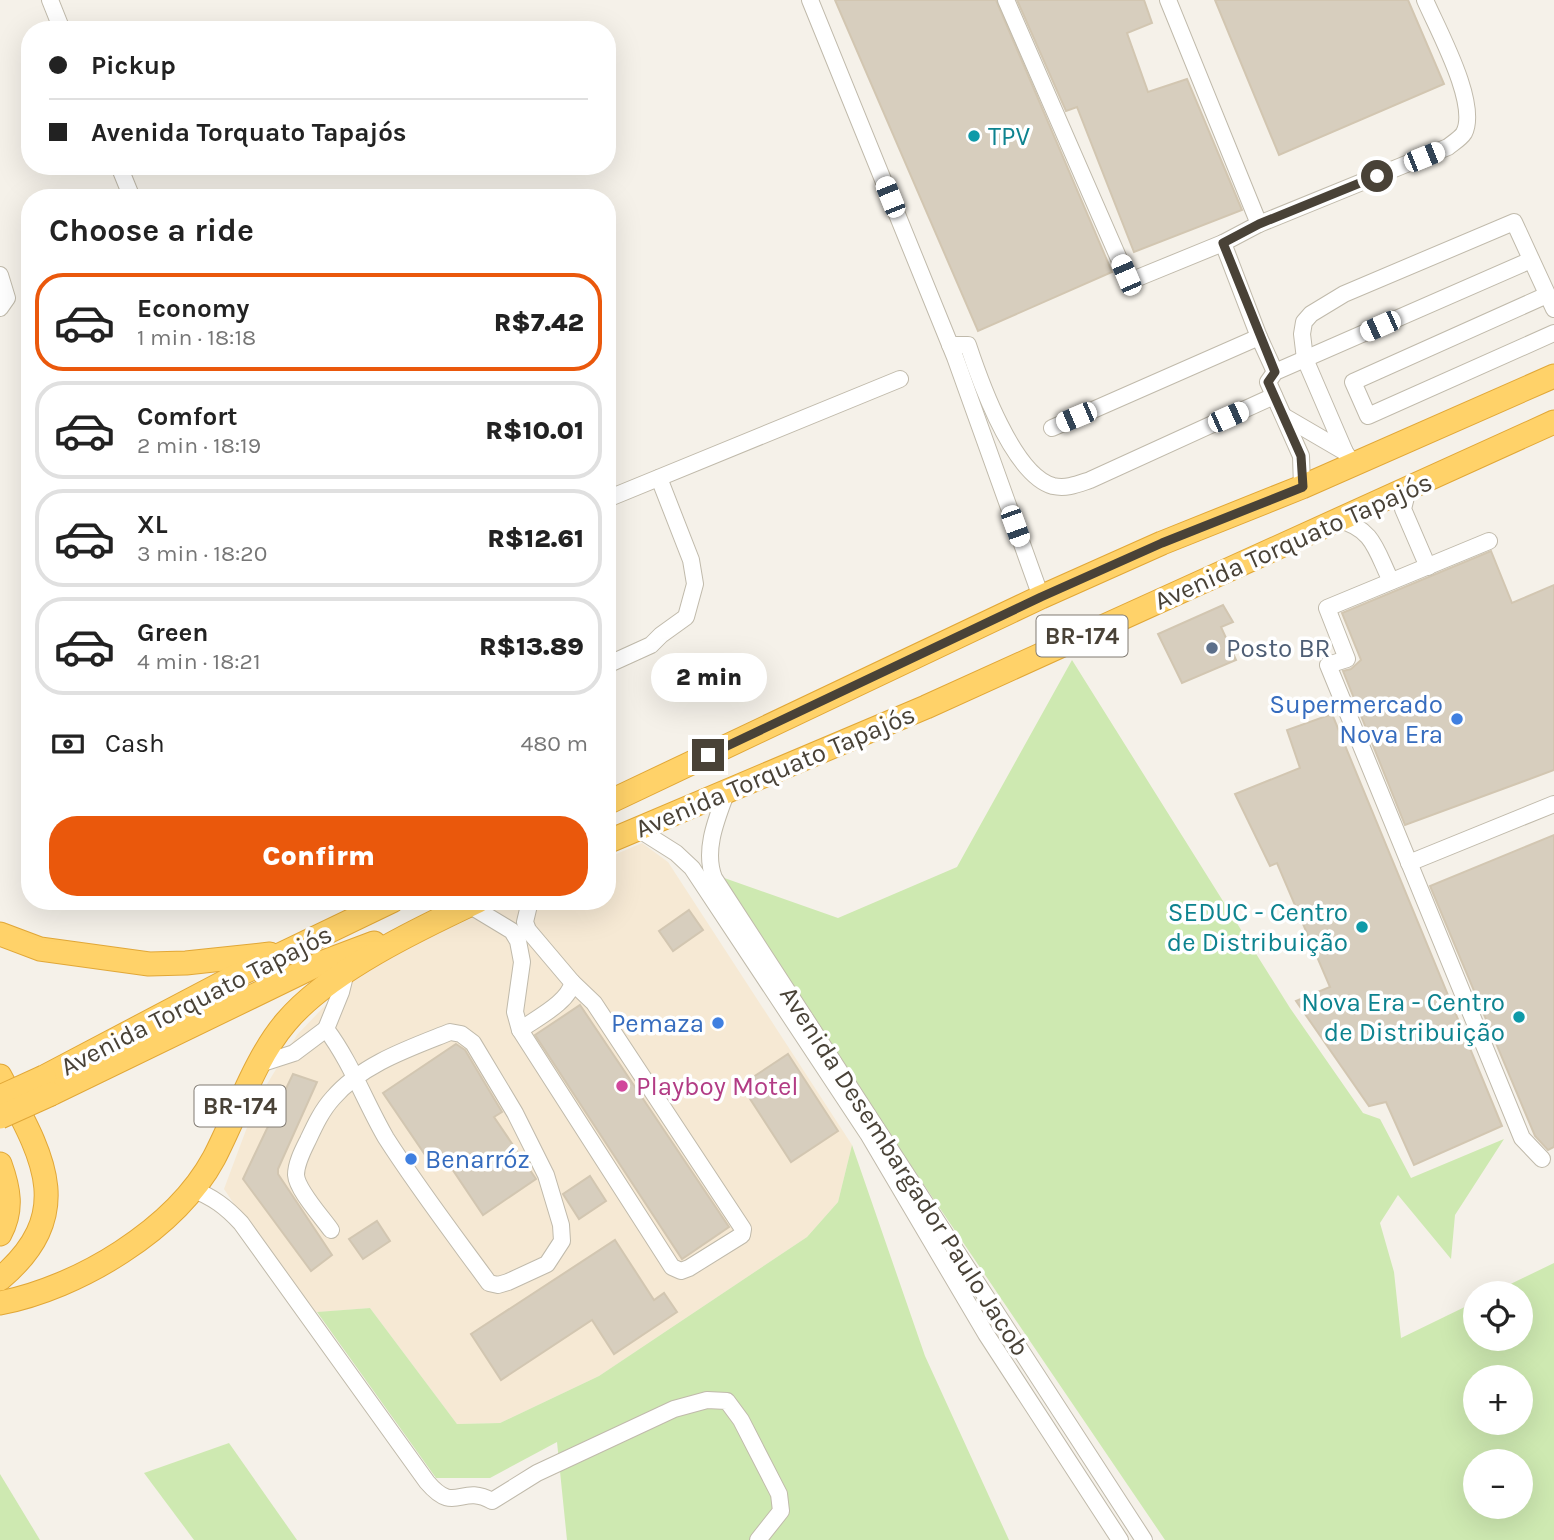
<!DOCTYPE html>
<meta charset="utf-8">
<style>
:root{--surface:#fff;--page:#f6f6f6;--text:#222;--muted:#767676;--line:#e0e0e0;--accent:#ea580c}
body{margin:0;font-family:Karla,sans-serif;background:var(--page);color:var(--text);height:100vh;display:flex;flex-direction:column;font-size:26px;white-space:nowrap}
*{box-sizing:border-box;margin:0}
p{font-size:23px;color:var(--muted)}
.icon{flex:none;width:38px;height:38px;fill:none;stroke:currentColor;stroke-width:2;stroke-linecap:round;stroke-linejoin:round}
.map{position:relative;flex:1;overflow:hidden}
.side{position:absolute;left:21px;top:189px;width:595px;height:721px;display:flex;flex-direction:column;background:var(--surface);border-radius:28px;box-shadow:0 7px 28px #0002}
.side>*{flex:none}
.banner{position:absolute;left:21px;top:21px;width:595px;height:154px;border-radius:28px;box-shadow:0 7px 28px #0002;display:grid;align-content:center;height:154px;padding:0 28px;background:var(--surface)}
.buttons{position:absolute;left:1463px;top:1281px;display:grid;gap:14px}
.buttons a{display:grid;place-items:center;width:70px;height:70px;border-radius:50%;background:var(--surface);box-shadow:0 7px 28px #0002;font-size:35px}
.end{position:absolute;width:32px;height:32px;margin:-16px;border:9px solid #494237;background:#fff;box-shadow:0 0 0 4px #fff}
.from{border-radius:50%}
.bubble{position:absolute;height:49px;border-radius:24px;background:var(--surface);box-shadow:0 7px 28px #0002;font-size:23px;font-weight:800;line-height:49px;text-align:center}
.car{position:absolute;width:21px;height:42px;margin:-21px -10px;border-radius:9px;box-shadow:0 0 5px 2px #0007;background:linear-gradient(#fff 24%,#345 0 40%,#fff 0 76%,#345 0 86%,#fff 0)}
.banner b{display:flex;align-items:center;gap:24px;height:66px;font-size:26px}
.banner b+b{border-top:2px solid var(--line)}
.banner i{width:18px;height:18px;background:var(--text)}
ul{padding:0;list-style:none}
li{display:flex;align-items:center;gap:21px;height:98px;margin:0 14px 10px;padding:0 14px;border:4px solid var(--line);border-radius:28px}
li div{flex:1}
li b{display:block;font-size:26px}
li em{font-style:normal;font-weight:800}
li.active{border-color:var(--accent)}
li>.icon{width:63px;height:63px;stroke-width:1.5}
h2{padding:0 28px;font-size:32px;line-height:84px}
.pay{display:flex;align-items:center;gap:18px;height:77px;padding:0 28px;font-size:26px}
.pay p{margin-inline-start:auto}
.primary-button{display:flex;gap:14px;margin-top:auto;padding:14px 28px}
.primary-button a{flex:1;height:80px;border-radius:28px;background:var(--accent);color:#fff;font-size:28px;font-weight:800;line-height:80px;text-align:center}
.map>svg:first-child{display:block}
</style>
<div class="map">
<svg width="1554" height="1540" viewBox="0 0 1554 1540">
<rect width="100%" height="100%" fill="#f5f1e9"/>
<polygon fill="#f6e9d4" points="642,843 668,862 852,1145 838,1202 807,1237 599,1376 500,1423 457,1424 370,1308 307,1313 224,1189 246,1130 267,1084 297,1035 338,992 389,956 509,901 607,901 607,858"/>
<g fill="#cee9b1" fill-rule="evenodd">
<path d="M 1072,660 L 1290,1008 L 1363,1113 L 1380,1119 L 1411,1178 L 1504,1139 L 1455,1215 L 1451,1259 L 1398,1195 L 1380,1223 L 1394,1272 L 1401,1338 L 1475,1302 L 1475,1339 L 1521,1339 L 1521,1293 L 1492,1293 L 1554,1263 L 1554,1540 L 1165,1540 L 713,874 L 838,918 L 957,867 ZM 1475,1377 L 1521,1377 L 1521,1423 L 1475,1423 ZM 1475,1461 L 1521,1461 L 1521,1507 L 1475,1507 Z"/>
<polygon points="852,1145 925,1356 1009,1540 567,1540 557,1442 490,1478 436,1478 317,1312 370,1308 457,1424 500,1423 599,1376 807,1237 838,1202"/>
<polygon points="229,1443 297,1540 194,1540 144,1473"/>
<polygon points="0,1474 40,1540 0,1540"/>
</g>
<g fill="#d7cebe" stroke="#d2c6b1" stroke-width="2">
<polygon points="835,0 996,0 1112,272 978,331"/>
<polygon points="1017,0 1144,0 1152,23 1127,33 1148,92 1187,79 1242,210 1134,252 1077,107 1066,111"/>
<polygon points="1215,0 1408,0 1444,84 1279,155"/>
<polygon points="1491,551 1512,603 1554,585 1554,770 1405,825 1343,671 1351,669 1361,660 1342,613"/>
<polygon points="1223,605 1233,622 1221,627 1236,660 1182,683 1158,634"/>
<polygon points="1332,714 1502,1126 1414,1165 1386,1102 1369,1106 1296,1001 1330,987 1277,863 1270,866 1235,794 1300,768 1287,730"/>
<polygon points="1554,835 1554,1147 1548,1150 1535,1136 1430,886"/>
<polygon points="689,910 703,930 673,951 659,931"/>
<polygon points="580,1005 729,1227 682,1259 535,1035"/>
<polygon points="456,1044 465,1050 502,1112 494,1117 536,1179 483,1215 442,1154 430,1162 383,1093"/>
<polygon points="788,1054 838,1131 791,1162 741,1085"/>
<polygon points="293,1074 317,1082 278,1169 278,1174 332,1255 311,1271 243,1179"/>
<polygon points="590,1176 606,1201 579,1219 563,1194"/>
<polygon points="377,1221 390,1241 363,1259 349,1239"/>
<polygon points="615,1240 654,1300 664,1293 677,1312 614,1354 592,1320 501,1380 471,1334"/>
</g>
<g fill="none" stroke-linecap="round" stroke-linejoin="round">
<defs>
<g id="minor">
<polyline points="50,0 62,30"/>
<polyline points="810,0 955,357 1041,597"/>
<polyline points="1006,0 1126,275 1135,279 1223,243"/>
<polyline points="1168,0 1259,224 1223,243 1259,337"/>
<polyline points="119,166 132,198"/>
<path d="M 1259,224 L 1448,147 C 1453,143 1461,138 1464,133 C 1479,104 1438,30 1425,0"/>
<polyline points="0,275 7,298 0,308"/>
<polyline points="1547,295 1353,382 1368,416 1554,333"/>
<path d="M 950,345 L 968,345 C 980,381 1013,475 1053,486 C 1067,489 1078,484 1090,480 L 1274,396"/>
<polyline points="1285,417 1345,452"/>
<polyline points="1052,428 1259,337 1275,372"/>
<polyline points="1354,465 1345,452 1305,359 1302,334 1304,322 1311,314 1344,294 1514,222 1554,309"/>
<polyline points="1413,486 1406,497 1403,509 1428,567"/>
<polyline points="1302,487 1301,456 1268,382 1275,372 1531,260"/>
<polyline points="607,499 900,379"/>
<path d="M 1339,520 C 1374,529 1376,551 1391,581"/>
<polyline points="1489,541 1327,608 1347,659 1328,665 1522,1138 1542,1159"/>
<polyline points="607,665 651,645 661,635 686,617 695,584 691,560 659,478"/>
<path d="M 727,791 C 717,818 703,850 714,878 L 1144,1540"/>
<polyline points="638,829 676,853 692,868 868,1134 986,1334 1120,1540"/>
<polyline points="1409,863 1554,804"/>
<polyline points="469,905 512,931 518,941 522,962 515,1012 520,1030 672,1267 681,1271 689,1268 742,1235 743,1229 594,1003 572,982"/>
<path d="M 520,1030 C 535,1019 571,1001 572,982 L 528,930 L 525,922 L 530,901"/>
<polyline points="260,1064 294,1053 326,1029"/>
<path d="M 192,1189 C 213,1197 226,1207 241,1223 L 427,1482 C 456,1516 460,1483 492,1501 L 537,1473 L 674,1409 L 707,1400 L 727,1401 L 741,1420 L 779,1494 L 781,1511 L 758,1540"/>
<path d="M 331,1230 C 322,1217 297,1190 296,1175 C 296,1163 303,1150 308,1140 C 315,1125 322,1110 333,1098 C 362,1064 410,1048 450,1032 L 461,1034 L 473,1043 L 515,1113 L 546,1175 L 561,1225 L 562,1241 L 547,1264 L 508,1282 L 498,1285 L 489,1283 C 454,1235 418,1188 386,1138 C 365,1102 351,1062 326,1029 L 341,992 L 346,972"/>
</g>
<g id="highway">
<polyline points="607,803 1041,597 1162,543 1302,487 1554,376"/>
<polyline points="607,842 926,707 1554,422"/>
<polyline points="0,934 40,949 149,964 186,963 270,954"/>
<path d="M 0,1076 C 40,1152 80,1211 0,1279"/>
<polyline points="44,1077 234,977 392,901"/>
<polyline points="51,1094 321,963 374,943"/>
<path d="M 0,1164 C 9,1189 13,1210 0,1234"/>
<path d="M 0,1303 C 78,1288 175,1230 214,1158 C 236,1116 255,1058 286,1022 C 328,972 418,929 478,901"/>
</g>
</defs>
<use href="#minor" stroke="#c0baab" stroke-width="18"/>
<use href="#highway" stroke="#e1a737" stroke-width="25"/>
<use href="#minor" stroke="#fff" stroke-width="16"/>
<use href="#highway" stroke="#ffd269" stroke-width="23"/>
<defs>
<g id="highway-bridge">
<polyline points="0,1097 44,1077"/>
<polyline points="0,1117 51,1094"/>
</g>
</defs>
<use href="#highway-bridge" stroke="#e1a737" stroke-width="25" stroke-linecap="butt"/>
<use href="#highway-bridge" stroke="#ffd269" stroke-width="23"/>
</g>
<g fill="none" stroke-linecap="round" stroke-linejoin="round">
<polyline stroke="#494237" stroke-width="9" points="708,755 1041,597 1162,543 1303,487 1301,456 1268,382 1275,372 1223,243 1259,224 1377,176"/>
</g>
<g fill="#0f9aa8" stroke="#fff" stroke-width="2.5">
<circle cx="974" cy="136" r="7"/>
<circle cx="1362" cy="927" r="7"/>
<circle cx="1519" cy="1017" r="7"/>
</g>
<circle fill="#5c6f8a" stroke="#fff" stroke-width="2.5" cx="1212" cy="648" r="7"/>
<g fill="#3f7fe0" stroke="#fff" stroke-width="2.5">
<circle cx="1457" cy="719" r="7"/>
<circle cx="718" cy="1023" r="7"/>
<circle cx="411" cy="1159" r="7"/>
</g>
<circle fill="#d1479c" stroke="#fff" stroke-width="2.5" cx="622" cy="1086" r="7"/>
<g text-anchor="middle" stroke-width="7" stroke-linejoin="round" paint-order="stroke">
<g fill="#fff" stroke="#807b73" stroke-width="2">
<rect x="1036.5" y="615.5" width="91" height="41" rx="5"/>
<rect x="194.5" y="1085.5" width="91" height="41" rx="5"/>
</g>
<g font-size="24" font-weight="bold" fill="#494237">
<text x="1082" y="644">BR-174</text>
<text x="240" y="1114">BR-174</text>
</g>
<g font-size="26" fill="#0d838f" stroke="#fff" text-anchor="end">
<text x="988" y="145" text-anchor="start">TPV</text>
<text x="1348" y="921">SEDUC - Centro<tspan x="1348" dy="30">de Distribuição</tspan></text>
<text x="1505" y="1011">Nova Era - Centro<tspan x="1505" dy="30">de Distribuição</tspan></text>
</g>
<g font-size="26" fill="#494237" stroke="#fff">
<text transform="translate(1293 541) rotate(-24)" y="9">Avenida Torquato Tapajós</text>
<text transform="translate(775 771) rotate(-23)" y="9">Avenida Torquato Tapajós</text>
<text transform="translate(196 1000) rotate(-27)" y="9">Avenida Torquato Tapajós</text>
<text transform="translate(905 1171) rotate(57)" y="9">Avenida Desembargador Paulo Jacob</text>
</g>
<g font-size="26" fill="#4e5e75" stroke="#fff" text-anchor="start">
<text x="1226" y="657">Posto BR</text>
</g>
<g font-size="26" fill="#366cbe" stroke="#fff" text-anchor="end">
<text x="1443" y="713">Supermercado<tspan x="1443" dy="30">Nova Era</tspan></text>
<text x="704" y="1032">Pemaza</text>
<text x="425" y="1168" text-anchor="start">Benarróz</text>
</g>
<g font-size="26" fill="#b23c85" stroke="#fff" text-anchor="start">
<text x="636" y="1095">Playboy Motel</text>
</g>
</g>
</svg>
<div class="buttons">
<a><svg class="icon" aria-label="locate" viewBox="0 0 24 24"><circle cx="12" cy="12" r="6"/><path d="M12 2v4M12 18v4M2 12h4M18 12h4"/></svg></a>
<a>+</a>
<a>−</a>
</div>
<i class="end from" style="left:1377px;top:176px"></i>
<i class="end" style="left:708px;top:755px"></i>
<div class="bubble" style="left:651px;top:653px;width:116px">2 min</div>
<i class="car" style="left:1424px;top:157px;rotate:68deg"></i>
<i class="car" style="left:890px;top:197px;rotate:338deg"></i>
<i class="car" style="left:1126px;top:275px;rotate:337deg"></i>
<i class="car" style="left:1380px;top:326px;rotate:246deg"></i>
<i class="car" style="left:1076px;top:417px;rotate:247deg"></i>
<i class="car" style="left:1228px;top:417px;rotate:66deg"></i>
<i class="car" style="left:1015px;top:526px;rotate:160deg"></i>
<div class="banner">
<b><i class="from"></i>Pickup</b>
<b><i></i>Avenida Torquato Tapajós</b>
</div>
<section class="side">
<h2>Choose a ride</h2>
<ul>
<li class="active"><svg class="icon" aria-label="car" viewBox="0 0 24 24"><path d="M5 17H2v-5l4-1 3-4h7l3 4 3 1v5h-3M9 17h6M6 11h13"/><circle cx="7" cy="17" r="2"/><circle cx="17" cy="17" r="2"/></svg><div><b>Economy</b><p>1 min · 18:18</p></div><em>R$7.42</em></li>
<li><svg class="icon" aria-label="car" viewBox="0 0 24 24"><path d="M5 17H2v-5l4-1 3-4h7l3 4 3 1v5h-3M9 17h6M6 11h13"/><circle cx="7" cy="17" r="2"/><circle cx="17" cy="17" r="2"/></svg><div><b>Comfort</b><p>2 min · 18:19</p></div><em>R$10.01</em></li>
<li><svg class="icon" aria-label="car" viewBox="0 0 24 24"><path d="M5 17H2v-5l4-1 3-4h7l3 4 3 1v5h-3M9 17h6M6 11h13"/><circle cx="7" cy="17" r="2"/><circle cx="17" cy="17" r="2"/></svg><div><b>XL</b><p>3 min · 18:20</p></div><em>R$12.61</em></li>
<li><svg class="icon" aria-label="car" viewBox="0 0 24 24"><path d="M5 17H2v-5l4-1 3-4h7l3 4 3 1v5h-3M9 17h6M6 11h13"/><circle cx="7" cy="17" r="2"/><circle cx="17" cy="17" r="2"/></svg><div><b>Green</b><p>4 min · 18:21</p></div><em>R$13.89</em></li>
</ul>
<div class="pay"><svg class="icon" aria-label="cash" viewBox="0 0 24 24"><path d="M3 7h18v10H3z"/><circle cx="12" cy="12" r="2"/></svg>Cash<p>480 m</p></div>
<div class="primary-button"><a>Confirm</a></div>
</section>
</div>
